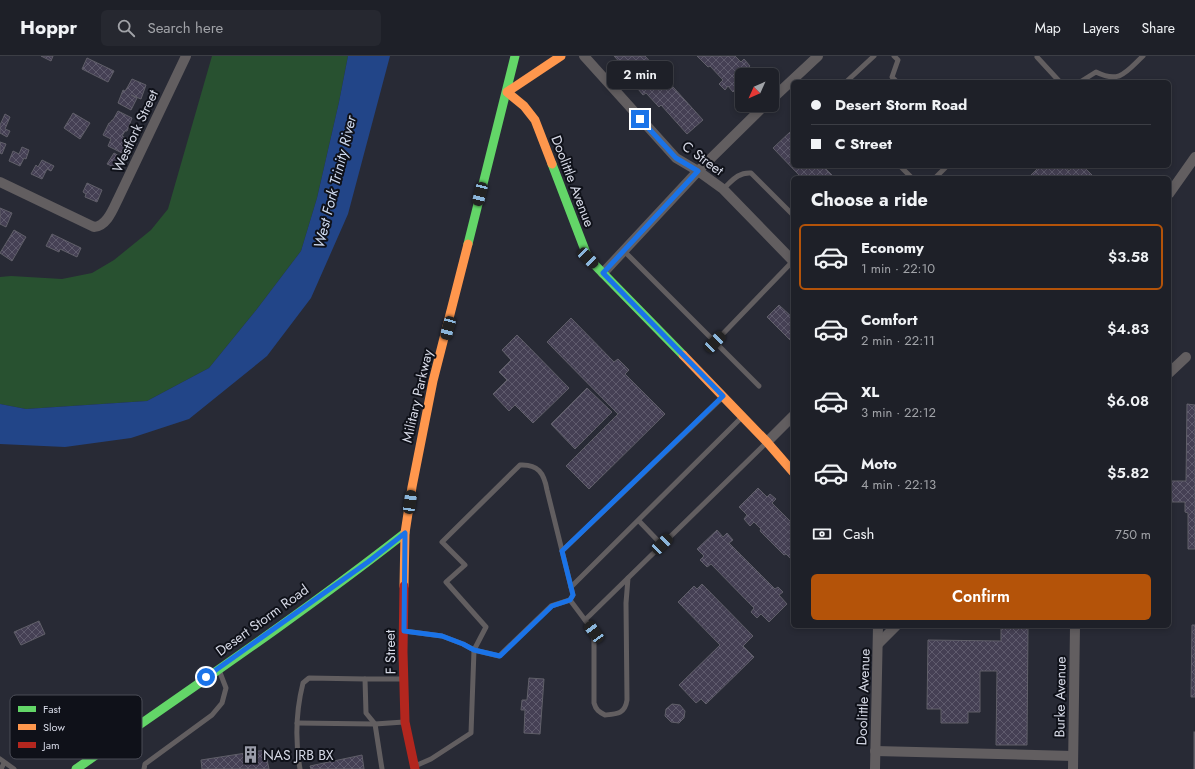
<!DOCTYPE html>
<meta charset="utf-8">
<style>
:root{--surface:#1e2028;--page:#262830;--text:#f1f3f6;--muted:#a1a3a8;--line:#3c3e45;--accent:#b45309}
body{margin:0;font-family:Jost,sans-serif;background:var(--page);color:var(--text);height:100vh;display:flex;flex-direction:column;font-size:15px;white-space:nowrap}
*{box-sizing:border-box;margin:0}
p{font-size:13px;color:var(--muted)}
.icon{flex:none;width:22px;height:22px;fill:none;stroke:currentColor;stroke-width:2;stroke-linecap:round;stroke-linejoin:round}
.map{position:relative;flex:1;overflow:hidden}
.sheet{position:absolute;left:791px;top:120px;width:380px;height:452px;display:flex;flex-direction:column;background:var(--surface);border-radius:6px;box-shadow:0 2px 6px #0003,0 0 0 1px var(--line)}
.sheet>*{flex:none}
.top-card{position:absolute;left:791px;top:24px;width:380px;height:88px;border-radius:6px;box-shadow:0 2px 6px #0003,0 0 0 1px var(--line);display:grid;align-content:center;height:88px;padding:0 20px;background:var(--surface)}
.needle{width:26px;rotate:225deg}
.buttons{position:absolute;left:735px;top:12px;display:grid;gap:8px}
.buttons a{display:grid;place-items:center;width:44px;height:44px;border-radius:6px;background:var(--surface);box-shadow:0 2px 6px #0003,0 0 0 1px var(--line);font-size:20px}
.end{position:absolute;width:18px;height:18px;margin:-9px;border:5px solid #1a73e8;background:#fff;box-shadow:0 0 0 2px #fff}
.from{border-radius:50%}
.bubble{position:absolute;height:28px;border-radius:6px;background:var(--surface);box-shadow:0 2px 6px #0003,0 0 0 1px var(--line);font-size:13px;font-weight:600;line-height:28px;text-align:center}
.car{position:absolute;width:12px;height:24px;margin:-12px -6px;border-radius:5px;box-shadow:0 0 3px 1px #0007;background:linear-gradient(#222 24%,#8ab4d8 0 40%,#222 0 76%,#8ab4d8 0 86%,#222 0)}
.top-card b{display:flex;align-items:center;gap:14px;height:38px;font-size:15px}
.top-card b+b{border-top:1px solid var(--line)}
.top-card i{width:10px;height:10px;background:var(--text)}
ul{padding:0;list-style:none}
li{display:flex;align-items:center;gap:12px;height:66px;margin:0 8px 6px;padding:0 12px;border:2px solid transparent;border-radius:6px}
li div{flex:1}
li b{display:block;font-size:15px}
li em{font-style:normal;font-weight:600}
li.on{border-color:var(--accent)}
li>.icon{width:36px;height:36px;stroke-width:1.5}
h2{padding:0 20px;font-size:18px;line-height:48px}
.pay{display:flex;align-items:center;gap:10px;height:44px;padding:0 20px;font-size:15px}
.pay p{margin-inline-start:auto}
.button{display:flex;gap:8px;margin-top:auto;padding:8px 20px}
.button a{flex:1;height:46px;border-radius:6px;background:var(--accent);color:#fff;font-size:16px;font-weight:600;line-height:46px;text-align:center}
header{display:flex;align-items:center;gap:24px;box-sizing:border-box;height:56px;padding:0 20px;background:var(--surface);border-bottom:1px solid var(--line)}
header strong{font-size:19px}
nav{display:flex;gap:22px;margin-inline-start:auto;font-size:14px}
.search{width:280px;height:36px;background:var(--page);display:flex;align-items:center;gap:10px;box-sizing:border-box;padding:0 14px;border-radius:6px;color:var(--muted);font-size:15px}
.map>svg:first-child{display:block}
</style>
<header>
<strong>Hoppr</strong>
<div class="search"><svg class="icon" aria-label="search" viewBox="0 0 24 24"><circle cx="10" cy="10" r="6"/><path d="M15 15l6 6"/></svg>Search here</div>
<nav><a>Map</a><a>Layers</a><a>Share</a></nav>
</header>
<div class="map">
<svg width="1195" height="713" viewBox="0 0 1195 713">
<defs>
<pattern id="building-cross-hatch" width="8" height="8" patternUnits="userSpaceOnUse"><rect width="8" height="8" fill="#454054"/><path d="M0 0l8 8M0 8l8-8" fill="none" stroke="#5f5b6d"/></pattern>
</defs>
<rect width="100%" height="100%" fill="#282a35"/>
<polygon fill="#285130" points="212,0 348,0 339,46 317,142 301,195 257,253 209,312 147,345 26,353 0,348 0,221 11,220 62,223 92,217 114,204 151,174 168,153"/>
<polygon fill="#224588" points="348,0 390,0 348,158 311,242 267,300 189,363 131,382 65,391 0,388 0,348 26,353 147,345 209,312 257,253 301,195 317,142 339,46"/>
<g fill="url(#building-cross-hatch)" stroke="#605f69">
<polygon points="41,0 53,0 51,5"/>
<polygon points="614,0 645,0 703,64 687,78 661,49 659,51 646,37 643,39 633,27 636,24"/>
<polygon points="697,0 735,0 741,6 744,3 750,10 746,14 750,19 742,19 742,27 733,36 728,30 725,34 719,28 723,24 710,10 708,11"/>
<polygon points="87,2 114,15 108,26 82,13"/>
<polygon points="132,23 146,29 141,43 131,39 137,42 131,54 118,47 123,34 125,35 127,32"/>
<polygon points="118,55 132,62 127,75 125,75 122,80 129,84 122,97 108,90 111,83 103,79 109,67 110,67 112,64 113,64"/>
<polygon points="73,57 90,67 80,83 64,72"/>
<polygon points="5,58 10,61 5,73 10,75 7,81 0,77 0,69"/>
<polygon points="790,76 793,80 793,110 823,110 835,122 797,122 800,120 773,92"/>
<polygon points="0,86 6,88 2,98 0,97"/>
<polygon points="22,91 29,94 26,103 24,102 20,110 9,105 13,95 19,98"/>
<polygon points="114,97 126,104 122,112 115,108 114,111 107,108"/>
<polygon points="42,104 54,110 51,115 47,113 42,123 31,118 36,109 38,111"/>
<polygon points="1040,110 1065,110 1069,115 1073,110 1083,110 1095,122 1028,122"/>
<polygon points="87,127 102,134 97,146 85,141 86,138 83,136"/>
<polygon points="0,152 12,157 6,171 0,168"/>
<polygon points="14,174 26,181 12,205 0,197"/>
<polygon points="52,178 81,192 77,201 60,193 59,196 46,190"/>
<polygon points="779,249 793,262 793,287 767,261"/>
<polygon points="571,262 614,306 618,303 629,314 625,318 665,358 589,433 566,410 618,358 547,286"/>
<polygon points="517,279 569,332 533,367 515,349 509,355 493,338 507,324 499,316 511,304 502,294"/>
<polygon points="587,332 612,356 575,393 551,368"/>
<polygon points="1187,348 1195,349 1195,493 1188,493 1188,457 1185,456 1185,446 1172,446 1171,425 1186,425"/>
<polygon points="758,432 767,441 770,438 776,443 772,447 793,468 793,505 786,498 784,499 760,475 761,473 754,466 750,470 744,463 747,459 739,451"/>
<polygon points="717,474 723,481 727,477 733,484 729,487 775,533 778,531 783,536 779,539 787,548 769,566 761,558 757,562 751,556 754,552 711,508 707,511 700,504 704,500 697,493"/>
<polygon points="702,528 753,580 743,590 754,601 706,648 701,643 696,647 679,629 720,589 678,546 694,530 697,533"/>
<polygon points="39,565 45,578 21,589 14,576"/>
<polygon points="1192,569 1195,569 1195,641 1191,641"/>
<polygon points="1001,570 1028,570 1027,689 996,689 997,615 980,615 980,656 968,656 968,667 941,667 941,653 927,653 928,584 1001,585"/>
<polygon points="529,622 544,623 540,678 524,677 525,654 521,654 522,644 527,644"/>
<polygon points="672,648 680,649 685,655 684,662 679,667 671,666 665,660 666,653"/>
<rect x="1194" y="676" width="1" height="37"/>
<polygon points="265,694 269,713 202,713 201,704"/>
<polygon points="362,699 364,713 311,713 310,710"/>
</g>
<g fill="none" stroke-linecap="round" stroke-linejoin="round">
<g stroke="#625e60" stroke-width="5">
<polyline points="894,0 898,4 892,21 897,26"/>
<polyline points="1037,1 1060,26"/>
<polyline points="846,26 874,0"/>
<path d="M 1080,26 L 1096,16 C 1120,28 1126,16 1143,0"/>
<polyline points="900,110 912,122"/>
<polyline points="935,122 947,110"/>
<path d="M 723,133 C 732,125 738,116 751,117 L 793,159"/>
<polyline points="624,195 715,286 793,205"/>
<polyline points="715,286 759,330"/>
<polyline points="639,465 662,489"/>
<polyline points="562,495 723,341"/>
<polyline points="571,531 742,361"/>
<path d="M 570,544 L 594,576 L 594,647 C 596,654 599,656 605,659 C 617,658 625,658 627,644 L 626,547 L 628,522 L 766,387"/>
<polyline points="585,564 628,522"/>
<path d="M 404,575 L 442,580 L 463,588 L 474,594 L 499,600 L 551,550 L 570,544 L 573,539 L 547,434 C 544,417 538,408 520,409 L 442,486 L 465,509 L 446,526 L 486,571 L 474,594 L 471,677 L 431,703 L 415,710"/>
<polyline points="365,623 403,623"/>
<polyline points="297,667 375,668 404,666"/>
<polyline points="0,703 14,713"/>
<polyline points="1,713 4,707"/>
<polyline points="144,713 145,708 212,659 222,647 226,632 219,614"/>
<path d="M 300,713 C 295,684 296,655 303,627 L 309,622 L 365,623 L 366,657 L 375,668 L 382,713"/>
</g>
<g stroke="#625e60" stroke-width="10">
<polyline points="584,0 676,102 698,115 723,133 793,205"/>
<polyline points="772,43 818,0"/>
<path d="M 0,126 L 94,171 C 107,170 113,153 118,143 L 186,0"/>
<polyline points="1169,138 1195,101"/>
<polyline points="603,217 698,115 765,49"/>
<polyline points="1169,317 1186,301"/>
<polyline points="767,386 793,360"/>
<polyline points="879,587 896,570"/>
<polyline points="875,695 1073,700"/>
<polyline points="875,713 878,570"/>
<polyline points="1073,713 1075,570"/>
</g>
<g stroke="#63d668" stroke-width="9">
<polyline points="552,108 588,202 683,299"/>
<polyline points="468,188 515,0"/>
<path d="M 76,713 C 186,636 299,560 405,477"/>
</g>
<g stroke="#ff974d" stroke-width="9">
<polyline points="552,108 535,64 524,50 507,36 561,0"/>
<polyline points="683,299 767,386 793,416"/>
<polyline points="404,530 405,477 412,431 433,325 468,188"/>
</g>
<polyline stroke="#b3261e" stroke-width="9" points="404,530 403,596 405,666 415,713"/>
</g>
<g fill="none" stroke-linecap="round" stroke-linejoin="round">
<polyline stroke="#1a73e8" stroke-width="5" points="206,621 368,506 405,477 404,575 442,580 463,588 474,594 500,600 552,550 570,544 573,539 562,495 723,340 603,217 698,115 676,102 640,63"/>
</g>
<defs>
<symbol id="building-bare" viewBox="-9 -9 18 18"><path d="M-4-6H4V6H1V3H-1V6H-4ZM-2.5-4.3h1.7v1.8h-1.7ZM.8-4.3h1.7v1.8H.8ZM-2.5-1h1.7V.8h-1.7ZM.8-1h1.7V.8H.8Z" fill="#9a9ca9" stroke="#0f1119" stroke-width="2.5" paint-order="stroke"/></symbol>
</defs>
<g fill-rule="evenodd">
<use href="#building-bare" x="238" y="686" width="25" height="25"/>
</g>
<g text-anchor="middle" stroke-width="4" stroke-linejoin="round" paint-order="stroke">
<g font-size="14" fill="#d7dae7" stroke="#0f1119">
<text transform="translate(135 75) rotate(-65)" y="5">Westfork Street</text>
<text transform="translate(703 102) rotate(36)" y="5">C Street</text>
<text transform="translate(573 125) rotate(69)" y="5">Doolittle Avenue</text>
<text transform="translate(417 340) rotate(-77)" y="5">Military Parkway</text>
<text transform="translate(262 564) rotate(-36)" y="5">Desert Storm Road</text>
<text transform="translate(390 596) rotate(-91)" y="5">F Street</text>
<text transform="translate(863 641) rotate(-88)" y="5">Doolittle Avenue</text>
<text transform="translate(1060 641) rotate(-89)" y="5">Burke Avenue</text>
</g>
<g font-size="14" fill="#d7dae7" stroke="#0f1119" text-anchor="start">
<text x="263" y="704">NAS JRB BX</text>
</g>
<g font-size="15" font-style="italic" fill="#cfdbf0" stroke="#0f1119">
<text transform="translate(335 126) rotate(-76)" y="5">West Fork Trinity River</text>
</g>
</g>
<rect x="10" y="639" width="132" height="64" rx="6" fill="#0f1119" stroke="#4b4d57" stroke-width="1"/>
<rect x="18" y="650" width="18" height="6" fill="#63d668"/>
<rect x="18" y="668" width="18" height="6" fill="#ff974d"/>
<rect x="18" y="686" width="18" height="6" fill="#b3261e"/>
<g font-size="11" fill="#d7dae7">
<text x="43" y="657">Fast</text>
<text x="43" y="675">Slow</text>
<text x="43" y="693">Jam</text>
</g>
</svg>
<div class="buttons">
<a><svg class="needle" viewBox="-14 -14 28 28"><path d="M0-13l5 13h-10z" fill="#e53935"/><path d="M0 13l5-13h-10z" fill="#a1a3a8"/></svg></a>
</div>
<i class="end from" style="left:206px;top:621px"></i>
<i class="end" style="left:640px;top:63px"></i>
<div class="bubble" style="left:607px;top:5px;width:66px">2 min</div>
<i class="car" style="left:480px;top:138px;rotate:194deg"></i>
<i class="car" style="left:588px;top:202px;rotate:136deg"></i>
<i class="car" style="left:448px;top:272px;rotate:195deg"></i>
<i class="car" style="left:715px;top:286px;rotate:44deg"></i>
<i class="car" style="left:410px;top:446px;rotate:8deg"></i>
<i class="car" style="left:662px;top:488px;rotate:46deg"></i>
<i class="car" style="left:594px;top:576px;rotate:324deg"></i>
<div class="top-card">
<b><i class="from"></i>Desert Storm Road</b>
<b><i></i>C Street</b>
</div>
<section class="sheet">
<h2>Choose a ride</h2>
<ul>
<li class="on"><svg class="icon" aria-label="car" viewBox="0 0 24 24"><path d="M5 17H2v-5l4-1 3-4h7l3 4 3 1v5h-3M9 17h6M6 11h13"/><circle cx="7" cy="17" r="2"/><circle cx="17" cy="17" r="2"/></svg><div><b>Economy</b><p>1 min · 22:10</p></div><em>$3.58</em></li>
<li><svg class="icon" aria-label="car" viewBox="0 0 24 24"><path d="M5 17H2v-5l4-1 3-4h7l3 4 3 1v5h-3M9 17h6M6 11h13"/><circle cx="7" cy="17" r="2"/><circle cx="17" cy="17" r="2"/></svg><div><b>Comfort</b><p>2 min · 22:11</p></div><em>$4.83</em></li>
<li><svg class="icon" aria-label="car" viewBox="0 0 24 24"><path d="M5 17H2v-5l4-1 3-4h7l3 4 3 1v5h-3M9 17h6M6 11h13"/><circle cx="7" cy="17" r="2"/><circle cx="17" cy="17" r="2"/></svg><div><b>XL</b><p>3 min · 22:12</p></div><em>$6.08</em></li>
<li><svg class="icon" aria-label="car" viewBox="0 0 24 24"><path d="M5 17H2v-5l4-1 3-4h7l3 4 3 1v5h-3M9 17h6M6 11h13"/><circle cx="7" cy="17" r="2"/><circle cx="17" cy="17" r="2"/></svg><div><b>Moto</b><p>4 min · 22:13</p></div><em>$5.82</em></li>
</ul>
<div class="pay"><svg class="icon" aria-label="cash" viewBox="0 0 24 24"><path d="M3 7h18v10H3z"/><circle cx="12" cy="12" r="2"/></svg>Cash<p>750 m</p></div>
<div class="button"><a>Confirm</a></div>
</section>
</div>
